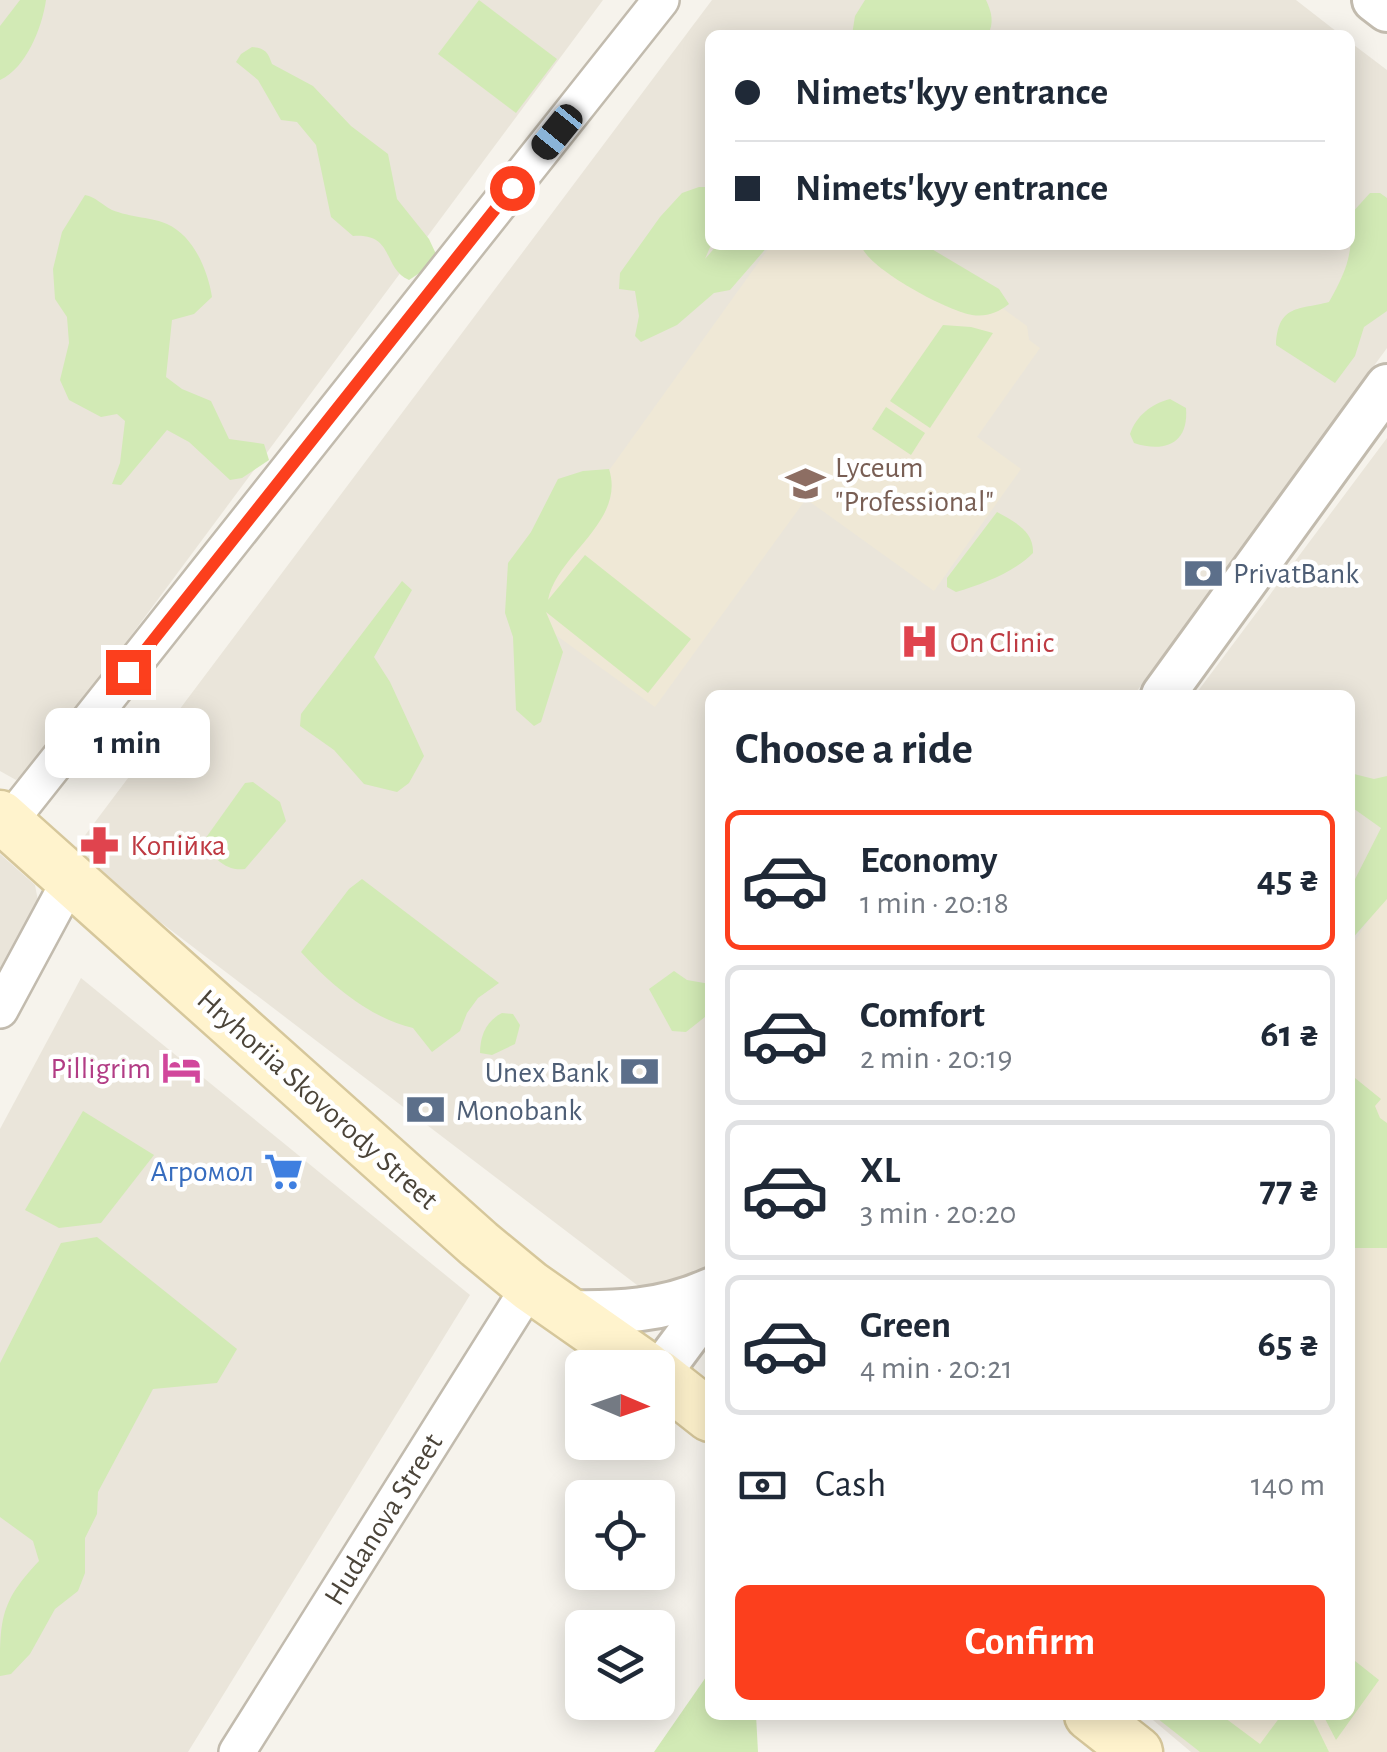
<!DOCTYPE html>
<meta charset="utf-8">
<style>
:root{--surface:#fff;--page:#f2f2f3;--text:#1f2937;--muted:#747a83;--line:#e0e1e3;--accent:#fc3f1d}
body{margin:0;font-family:"Alegreya Sans",sans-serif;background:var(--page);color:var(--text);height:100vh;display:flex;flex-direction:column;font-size:38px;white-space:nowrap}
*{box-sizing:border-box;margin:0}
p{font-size:32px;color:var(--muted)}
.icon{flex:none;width:55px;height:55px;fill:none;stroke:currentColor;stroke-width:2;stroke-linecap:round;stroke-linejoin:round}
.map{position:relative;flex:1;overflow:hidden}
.side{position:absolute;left:705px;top:690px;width:650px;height:1030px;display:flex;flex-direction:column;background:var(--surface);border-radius:15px;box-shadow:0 5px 25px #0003}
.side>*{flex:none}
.banner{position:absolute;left:705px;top:30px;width:650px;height:220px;border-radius:15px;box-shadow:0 5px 25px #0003;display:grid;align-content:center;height:220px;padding:0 30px;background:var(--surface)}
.needle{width:65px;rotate:92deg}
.fabs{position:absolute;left:565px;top:1350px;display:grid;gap:20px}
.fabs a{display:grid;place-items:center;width:110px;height:110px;border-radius:15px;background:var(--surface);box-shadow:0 5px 25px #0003;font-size:50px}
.end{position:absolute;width:45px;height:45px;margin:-22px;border:12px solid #fc3f1d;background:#fff;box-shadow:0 0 0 5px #fff}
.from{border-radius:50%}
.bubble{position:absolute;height:70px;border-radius:15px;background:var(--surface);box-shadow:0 5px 25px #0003;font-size:32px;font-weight:700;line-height:70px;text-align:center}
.car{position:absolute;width:30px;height:60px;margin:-30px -15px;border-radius:12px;box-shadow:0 0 8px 2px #0007;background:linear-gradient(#222 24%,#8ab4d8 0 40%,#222 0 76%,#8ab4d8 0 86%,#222 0)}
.banner b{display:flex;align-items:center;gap:35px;height:95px;font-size:38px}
.banner b+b{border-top:2px solid var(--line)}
.banner i{width:25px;height:25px;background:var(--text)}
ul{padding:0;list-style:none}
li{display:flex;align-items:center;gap:30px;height:140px;margin:0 20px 15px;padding:0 10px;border:5px solid var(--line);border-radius:15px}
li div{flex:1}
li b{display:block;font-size:38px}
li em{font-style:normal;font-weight:700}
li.current{border-color:var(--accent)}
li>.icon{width:90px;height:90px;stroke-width:1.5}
h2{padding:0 30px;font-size:45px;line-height:120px}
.pay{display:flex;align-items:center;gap:25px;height:110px;padding:0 30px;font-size:38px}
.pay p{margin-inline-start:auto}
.action{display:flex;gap:20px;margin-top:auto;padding:20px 30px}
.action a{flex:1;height:115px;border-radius:15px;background:var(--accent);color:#fff;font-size:40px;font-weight:700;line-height:115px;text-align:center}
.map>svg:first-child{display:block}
</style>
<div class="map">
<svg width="1387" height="1752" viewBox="0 0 1387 1752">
<rect width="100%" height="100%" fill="#f6f3ec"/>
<g fill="#eae5da">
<polygon points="0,0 603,0 32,769 16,780 0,771"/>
<polygon points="712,0 1296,0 1341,35 710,35 710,245 1350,245 1350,42 1387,70 1387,348 1134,695 710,695 710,1275 679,1317 71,854"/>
<polygon points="1387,438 1387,1752 1191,1752 1147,1715 1350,1715 1350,695 1195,695"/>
<polygon points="0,854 35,885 39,906 0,979"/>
<polygon points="81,978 470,1295 188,1752 0,1752 0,1129"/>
</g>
<g fill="#efe8d6">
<polygon points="771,245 916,245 1027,326 1029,340 1040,348 977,437 1021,469 934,591 806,499 655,707 513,604"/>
<polygon points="1387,891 1387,1752 1252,1752 1200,1715 1350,1715 1350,949"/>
</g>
<g fill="#d2eab5">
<path d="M 20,0 L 46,0 C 42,28 26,68 0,80 L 0,26 Z"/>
<polygon points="479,0 557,59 516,113 438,54"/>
<path d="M 865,0 L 986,0 C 992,13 994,22 988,35 L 852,35 L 855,16 Z"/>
<path d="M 252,47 C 265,48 268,52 272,64 L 313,86 L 351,126 L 388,154 L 397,199 L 429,239 L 436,254 L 427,268 L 409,280 C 382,268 395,233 353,236 L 331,217 L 316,145 L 297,122 L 281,120 L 258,80 L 236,62 L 241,54 Z"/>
<polygon points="699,187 710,187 711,245 705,259 717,245 769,245 730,290 714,293 677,325 641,342 635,336 639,316 635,291 619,289 620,273 660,217 682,193"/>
<path d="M 1370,193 L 1380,193 L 1387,198 L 1387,311 L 1364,327 L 1355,356 L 1335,383 L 1276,345 C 1278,304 1299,310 1329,302 C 1348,268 1353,253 1351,214 Z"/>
<path d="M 85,195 C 96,197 102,205 112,210 C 129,217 155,218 167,224 C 194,236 208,271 212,297 L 194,314 L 172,320 L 166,377 L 182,389 L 211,401 L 229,439 L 264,444 L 269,460 L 242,478 L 230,480 L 189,442 L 167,430 L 121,485 L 112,484 L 120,463 L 125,421 L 117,414 L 101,417 L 69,400 L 60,380 L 69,343 L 67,317 L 55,299 L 53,269 L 62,232 Z"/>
<path d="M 861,245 L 925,245 L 999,289 L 1009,304 C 997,313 987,317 972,315 C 947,311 867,268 861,245 Z"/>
<polygon points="943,325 971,327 993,333 930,428 890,401"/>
<path d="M 1170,399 L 1186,408 C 1189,444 1164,453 1134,443 L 1130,434 C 1136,416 1151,404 1170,399 Z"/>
<polygon points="886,407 925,433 911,455 872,429"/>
<path d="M 609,469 C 626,522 557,554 548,600 L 585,555 L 691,639 L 648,693 L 546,612 L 563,652 L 541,722 L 534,726 L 516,710 L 513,637 L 505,613 L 508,563 L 531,532 L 558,479 L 583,471 Z"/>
<path d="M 997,512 C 1015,522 1034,531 1033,553 C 1013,573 982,584 956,592 L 947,587 L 947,578 Z"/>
<polygon points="402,581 412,590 374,657 390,682 424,756 409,783 397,792 364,784 334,750 300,726 301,714"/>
<polygon points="1350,773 1374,779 1387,776 1387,899 1350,941 1350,889 1381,828 1350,806"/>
<path d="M 253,782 L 280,802 L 286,821 L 245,869 C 226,872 209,856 205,839 L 245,783 Z"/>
<path d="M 362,879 L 499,983 L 478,998 L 467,1013 L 460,1031 L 432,1052 L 413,1028 C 370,1018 331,985 301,952 L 349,889 Z"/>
<polygon points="674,971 687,980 710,984 710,1013 686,1032 672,1031 649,989"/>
<path d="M 502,1013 L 513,1014 L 520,1025 L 515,1044 L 492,1055 L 480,1053 C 480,1036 486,1021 502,1013 Z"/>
<polygon points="1350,1074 1381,1099 1375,1106 1380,1118 1387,1123 1387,1248 1350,1248"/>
<polygon points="83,1111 154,1155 101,1223 59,1228 25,1210"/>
<path d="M 97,1237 L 237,1349 L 217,1383 L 153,1389 L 98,1492 L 97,1514 L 85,1538 L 85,1573 L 78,1591 L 55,1609 L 30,1654 L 11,1674 L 0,1676 C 0,1619 0,1602 39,1561 L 33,1541 L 0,1517 L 0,1363 L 61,1243 Z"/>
<polygon points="1350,1657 1379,1680 1336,1740 1323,1715 1350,1715"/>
<polygon points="706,1677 710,1677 710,1715 756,1715 758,1752 654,1752"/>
<polygon points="1153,1715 1221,1715 1260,1744 1280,1717 1278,1715 1311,1715 1329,1752 1200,1752"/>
</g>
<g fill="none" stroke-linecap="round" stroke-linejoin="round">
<defs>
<g id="minor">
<polyline points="8,823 661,0"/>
<polyline points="0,1010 70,880"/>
<polyline points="237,1752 530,1286"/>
</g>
<g id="tertiary">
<polyline points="1374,0 1387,10"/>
<polyline points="1163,695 1387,386"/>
<path d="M 567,1312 C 616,1313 664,1311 710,1290"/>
<polyline points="658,1375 710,1305"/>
</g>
<g id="secondary">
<polyline points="0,816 479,1244 530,1286 647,1368"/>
<polyline points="658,1375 710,1416"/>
<polyline points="1090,1715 1137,1752"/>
</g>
</defs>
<use href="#minor" stroke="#c2bbae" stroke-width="40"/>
<use href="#tertiary" stroke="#c2bbae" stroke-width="48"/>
<use href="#secondary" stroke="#d6c79b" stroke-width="55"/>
<use href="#minor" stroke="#fff" stroke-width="35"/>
<use href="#tertiary" stroke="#fff" stroke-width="42"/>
<use href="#secondary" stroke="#fff3cd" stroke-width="50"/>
</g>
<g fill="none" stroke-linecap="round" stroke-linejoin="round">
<polyline stroke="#fc3f1d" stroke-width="12" points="128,672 512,188"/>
</g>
<defs>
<symbol id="school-bare" viewBox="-9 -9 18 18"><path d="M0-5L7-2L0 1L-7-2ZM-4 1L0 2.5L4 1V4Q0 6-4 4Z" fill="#8d6e63" stroke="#fff" stroke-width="2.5" paint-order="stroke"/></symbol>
<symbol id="bank-bare" viewBox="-9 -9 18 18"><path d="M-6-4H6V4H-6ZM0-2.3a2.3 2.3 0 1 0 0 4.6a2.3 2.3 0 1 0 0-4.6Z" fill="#5c6f8a" stroke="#fff" stroke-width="2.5" paint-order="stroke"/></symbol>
<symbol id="hospital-bare" viewBox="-9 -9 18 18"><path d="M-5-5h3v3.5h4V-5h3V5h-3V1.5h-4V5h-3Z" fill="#e0444e" stroke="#fff" stroke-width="2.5" paint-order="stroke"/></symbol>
<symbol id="pharmacy-bare" viewBox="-9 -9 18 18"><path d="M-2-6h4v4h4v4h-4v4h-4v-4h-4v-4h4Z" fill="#e0444e" stroke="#fff" stroke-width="2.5" paint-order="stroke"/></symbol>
<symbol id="hotel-bare" viewBox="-9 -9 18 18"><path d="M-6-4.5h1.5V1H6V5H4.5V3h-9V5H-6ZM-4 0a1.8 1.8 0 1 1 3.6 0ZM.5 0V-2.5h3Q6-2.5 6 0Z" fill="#d1479c" stroke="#fff" stroke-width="2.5" paint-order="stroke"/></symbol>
<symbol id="supermarket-bare" viewBox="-9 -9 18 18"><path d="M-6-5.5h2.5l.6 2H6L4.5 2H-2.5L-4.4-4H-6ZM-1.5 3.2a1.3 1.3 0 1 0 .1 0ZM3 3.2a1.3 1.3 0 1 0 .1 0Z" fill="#3f7fe0" stroke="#fff" stroke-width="2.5" paint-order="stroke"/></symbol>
</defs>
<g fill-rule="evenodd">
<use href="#school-bare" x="778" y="456" width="55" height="55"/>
<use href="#bank-bare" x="1176" y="546" width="55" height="55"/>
<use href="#hospital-bare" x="892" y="614" width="55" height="55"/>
<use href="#pharmacy-bare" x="72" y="818" width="55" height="55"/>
<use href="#hotel-bare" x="154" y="1040" width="55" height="55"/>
<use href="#bank-bare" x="612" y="1044" width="55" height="55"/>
<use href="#bank-bare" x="398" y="1082" width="55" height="55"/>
<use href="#supermarket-bare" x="256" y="1144" width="55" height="55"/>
</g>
<g text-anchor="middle" stroke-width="9" stroke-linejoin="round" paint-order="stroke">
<g font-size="30" fill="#785e54" stroke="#fff" text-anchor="start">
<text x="835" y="477">Lyceum<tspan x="835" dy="34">"Professional"</tspan></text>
</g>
<g font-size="30" fill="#4e5e75" stroke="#fff" text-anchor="start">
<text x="1233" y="583">PrivatBank</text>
<text x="609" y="1082" text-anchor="end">Unex Bank</text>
<text x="456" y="1120">Monobank</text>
</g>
<g font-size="30" fill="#be3a42" stroke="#fff" text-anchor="start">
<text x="950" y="652">On Clinic</text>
<text x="130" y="855">Копійка</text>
</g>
<g font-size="30" fill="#b23c85" stroke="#fff" text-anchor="end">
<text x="151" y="1078">Pilligrim</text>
</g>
<g font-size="30" fill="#4b4439" stroke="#fff">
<text transform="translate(318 1099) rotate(42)" y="10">Hryhoriia Skovorody Street</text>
<text transform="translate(383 1519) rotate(-58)" y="10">Hudanova Street</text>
</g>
<g font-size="30" fill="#366cbe" stroke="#fff" text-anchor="end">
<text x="254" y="1181">Агромол</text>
</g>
</g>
</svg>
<div class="fabs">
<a><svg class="needle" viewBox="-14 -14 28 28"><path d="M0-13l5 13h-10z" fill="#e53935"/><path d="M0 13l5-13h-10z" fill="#747a83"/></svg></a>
<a><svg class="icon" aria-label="locate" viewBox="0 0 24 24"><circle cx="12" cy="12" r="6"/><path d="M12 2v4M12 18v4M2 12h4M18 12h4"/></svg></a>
<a><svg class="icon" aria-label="layers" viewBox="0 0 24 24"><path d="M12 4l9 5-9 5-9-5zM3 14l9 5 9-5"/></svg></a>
</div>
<i class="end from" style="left:512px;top:188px"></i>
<i class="end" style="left:128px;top:672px"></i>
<div class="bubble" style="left:45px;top:708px;width:165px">1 min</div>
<i class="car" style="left:557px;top:132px;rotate:219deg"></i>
<div class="banner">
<b><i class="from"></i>Nimetsʹkyy entrance</b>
<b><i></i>Nimetsʹkyy entrance</b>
</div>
<section class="side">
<h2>Choose a ride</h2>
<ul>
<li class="current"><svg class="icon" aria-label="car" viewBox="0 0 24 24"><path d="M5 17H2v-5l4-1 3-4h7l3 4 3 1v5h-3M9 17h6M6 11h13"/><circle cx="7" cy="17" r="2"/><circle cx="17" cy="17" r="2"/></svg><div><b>Economy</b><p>1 min · 20:18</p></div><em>45 ₴</em></li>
<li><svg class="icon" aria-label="car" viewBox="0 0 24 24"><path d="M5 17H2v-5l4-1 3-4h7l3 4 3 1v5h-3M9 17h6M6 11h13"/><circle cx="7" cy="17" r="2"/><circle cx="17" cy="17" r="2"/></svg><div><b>Comfort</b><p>2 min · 20:19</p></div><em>61 ₴</em></li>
<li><svg class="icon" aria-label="car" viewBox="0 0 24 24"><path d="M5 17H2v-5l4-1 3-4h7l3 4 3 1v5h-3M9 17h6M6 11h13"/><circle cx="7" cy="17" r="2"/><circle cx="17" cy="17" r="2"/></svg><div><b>XL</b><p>3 min · 20:20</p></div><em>77 ₴</em></li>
<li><svg class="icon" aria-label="car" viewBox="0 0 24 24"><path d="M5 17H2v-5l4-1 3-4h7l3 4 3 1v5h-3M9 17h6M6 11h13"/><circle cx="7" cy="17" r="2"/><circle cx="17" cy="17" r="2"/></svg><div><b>Green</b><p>4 min · 20:21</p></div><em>65 ₴</em></li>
</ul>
<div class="pay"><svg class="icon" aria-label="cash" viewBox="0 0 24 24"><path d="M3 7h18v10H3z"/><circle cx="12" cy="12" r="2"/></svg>Cash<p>140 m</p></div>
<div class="action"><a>Confirm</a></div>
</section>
</div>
